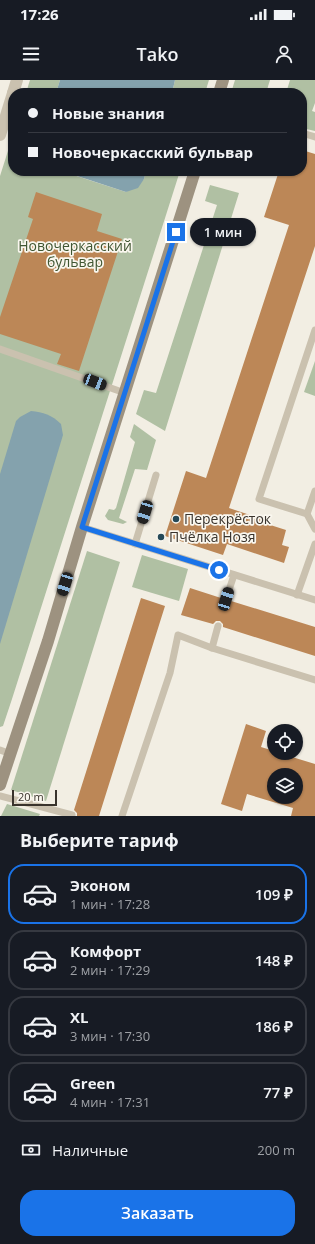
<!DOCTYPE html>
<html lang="ru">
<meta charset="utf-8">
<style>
:root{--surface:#171b24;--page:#20242c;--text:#f1f3f6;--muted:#9ea1a6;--line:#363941;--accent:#1a73e8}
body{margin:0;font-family:"Open Sans",sans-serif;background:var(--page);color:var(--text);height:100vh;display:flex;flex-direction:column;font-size:15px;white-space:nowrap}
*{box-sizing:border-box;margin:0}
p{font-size:13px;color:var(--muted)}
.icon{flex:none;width:22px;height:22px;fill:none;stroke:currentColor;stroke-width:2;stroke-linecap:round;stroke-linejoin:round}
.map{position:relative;height:736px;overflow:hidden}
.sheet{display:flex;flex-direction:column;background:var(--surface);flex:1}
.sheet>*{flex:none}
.guide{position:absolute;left:8px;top:8px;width:299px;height:88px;border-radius:16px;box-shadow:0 1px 3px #0004;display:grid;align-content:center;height:88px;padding:0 20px;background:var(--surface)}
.buttons{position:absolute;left:267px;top:644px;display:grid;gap:8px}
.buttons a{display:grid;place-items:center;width:36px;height:36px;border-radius:50%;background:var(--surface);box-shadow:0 1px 3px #0004;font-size:20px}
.scale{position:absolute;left:12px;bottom:10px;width:45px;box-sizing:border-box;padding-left:4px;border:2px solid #39332c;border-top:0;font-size:11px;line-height:14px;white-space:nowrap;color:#39332c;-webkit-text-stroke:3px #faf7ef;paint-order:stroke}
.end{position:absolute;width:18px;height:18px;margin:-9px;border:5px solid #1a73e8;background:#fff;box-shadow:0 0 0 2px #fff}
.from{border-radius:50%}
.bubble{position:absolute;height:28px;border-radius:14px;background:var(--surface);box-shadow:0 1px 3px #0004;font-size:13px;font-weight:600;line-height:28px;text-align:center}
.car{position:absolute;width:12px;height:24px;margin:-12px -6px;border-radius:5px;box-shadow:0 0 3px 1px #0007;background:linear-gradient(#222 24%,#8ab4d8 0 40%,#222 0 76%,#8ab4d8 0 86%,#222 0)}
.guide b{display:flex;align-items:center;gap:14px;height:38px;font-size:15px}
.guide b+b{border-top:1px solid var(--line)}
.guide i{width:10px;height:10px;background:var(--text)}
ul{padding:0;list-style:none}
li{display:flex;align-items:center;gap:12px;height:60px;margin:0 8px 6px;padding:0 12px;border:2px solid var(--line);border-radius:16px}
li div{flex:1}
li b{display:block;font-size:15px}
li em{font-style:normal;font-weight:600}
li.on{border-color:var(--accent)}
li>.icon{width:36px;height:36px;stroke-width:1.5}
h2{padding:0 20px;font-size:18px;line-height:48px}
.pay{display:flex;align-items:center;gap:10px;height:44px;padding:0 20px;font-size:15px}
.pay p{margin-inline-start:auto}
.cta{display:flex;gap:8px;margin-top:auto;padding:8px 20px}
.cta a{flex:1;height:46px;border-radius:16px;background:var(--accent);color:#fff;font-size:16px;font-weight:600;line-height:46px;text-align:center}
.status{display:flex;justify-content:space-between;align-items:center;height:28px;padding:0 20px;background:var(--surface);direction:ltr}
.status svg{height:11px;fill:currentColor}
header{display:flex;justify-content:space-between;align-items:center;height:52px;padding:0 20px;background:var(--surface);font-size:18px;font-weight:600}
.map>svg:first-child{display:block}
</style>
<div class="status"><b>17:26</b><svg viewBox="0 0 49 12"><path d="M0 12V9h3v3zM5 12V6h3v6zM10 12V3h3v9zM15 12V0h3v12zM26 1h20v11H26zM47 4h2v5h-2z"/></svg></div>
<header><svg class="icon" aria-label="menu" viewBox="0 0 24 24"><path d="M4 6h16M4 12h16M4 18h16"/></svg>Tako<svg class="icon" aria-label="person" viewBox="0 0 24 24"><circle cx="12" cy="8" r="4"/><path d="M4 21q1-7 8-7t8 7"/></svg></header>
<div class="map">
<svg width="315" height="736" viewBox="0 0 315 736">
<rect width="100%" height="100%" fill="#f2eee3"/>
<g fill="#b0c0a3">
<polygon points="30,0 60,0 56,13 26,13"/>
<polygon points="175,0 209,0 205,13 172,13"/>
<polygon points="235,0 270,0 266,13 231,13"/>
<polygon points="290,0 315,0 315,23 312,31 315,32 315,51 302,48 302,13 286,13"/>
<polygon points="13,55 13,91 61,91 126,112 144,99 146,91 180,91 12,619 3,646 0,647 0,96"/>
<polygon points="210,105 239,113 165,351 136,334 144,310 156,313 217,125 205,121"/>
<polygon points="315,281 315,316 304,312"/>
<polygon points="134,344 156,360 147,390 135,389 119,438 127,442 123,444 108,440 105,436 109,429 114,430 116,428 135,362 130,357"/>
<polygon points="87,471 120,482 46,721 11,710"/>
<polygon points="142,475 188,489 179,521 132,507"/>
<polygon points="7,724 40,734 39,736 1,736"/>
</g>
<g fill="#84a2ad">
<polygon points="60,0 175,0 172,13 56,13"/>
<polygon points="62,91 146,91 144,99 138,108 126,112"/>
<path d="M 31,331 C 43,332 52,335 61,344 L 63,355 L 0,564 L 0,394 L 16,341 L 20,337 Z"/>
</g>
<g fill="#bc8757" fill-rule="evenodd">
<polygon points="302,70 315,74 315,166 229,428 265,440 264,443 286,450 282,465 289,467 284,483 227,464 223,475 165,456 186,391 206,398 289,145 264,137 279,91 302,91"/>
<polygon points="36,112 102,134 97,151 122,159 79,291 57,284 61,274 0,254 0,237 33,139 28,137"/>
<polygon points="190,508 221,518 222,522 225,524 229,523 231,521 315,547 315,576 223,547 223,544 220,541 216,541 213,544 181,535"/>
<polygon points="141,518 165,526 99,736 77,736 77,733 74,730"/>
<path d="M 246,644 L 266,651 L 261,667 L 274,671 L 274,673 L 279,673 L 315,684 L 315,736 L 291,736 L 293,728 L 247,714 L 242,731 L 221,724 ZM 274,695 L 296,695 L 296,717 L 274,717 Z"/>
</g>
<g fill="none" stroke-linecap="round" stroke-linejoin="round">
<g stroke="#cac1af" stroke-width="7">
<polyline points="302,53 315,57"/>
<polyline points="315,250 259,419 307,434 315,449"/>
<polyline points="0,269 125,313"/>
<polyline points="307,434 315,411"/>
<polyline points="82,447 315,520"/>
<polyline points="135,464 156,395"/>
<polyline points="297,515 315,464"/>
<polyline points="226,519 234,495"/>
<polyline points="212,568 218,546"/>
<polyline points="0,670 11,674"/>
<polyline points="0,716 72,735"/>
<polyline points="122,736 170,593 178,555 212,568 315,600"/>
</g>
<g stroke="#cac1af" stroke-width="12">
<polyline points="13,13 17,0"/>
<polyline points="0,55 13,13"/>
</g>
<g stroke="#9d9280" stroke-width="12">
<polyline points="219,13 223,0"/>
<polyline points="0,705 48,561 82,447 195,91"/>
</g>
</g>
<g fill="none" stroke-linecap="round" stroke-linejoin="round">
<polyline stroke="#1a73e8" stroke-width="5" points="176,152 82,447 219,490"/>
</g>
<g fill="#254958" stroke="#faf7ef" stroke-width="1.5">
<circle cx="176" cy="439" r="4"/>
<circle cx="161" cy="457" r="4"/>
</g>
<g text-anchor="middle" stroke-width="3.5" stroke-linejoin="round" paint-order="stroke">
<g font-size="14" fill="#405632" stroke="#faf7ef">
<text x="75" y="171">Новочеркасский<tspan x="75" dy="16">бульвар</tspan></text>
</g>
<g font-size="14" fill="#39332c" stroke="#faf7ef" text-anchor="start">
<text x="184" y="444">Перекрёсток</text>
<text x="169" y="462">Пчёлка Нозя</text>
</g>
</g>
</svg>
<div class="buttons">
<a><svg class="icon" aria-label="locate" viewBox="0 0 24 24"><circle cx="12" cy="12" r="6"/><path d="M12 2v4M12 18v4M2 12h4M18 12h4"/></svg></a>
<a><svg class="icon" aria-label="layers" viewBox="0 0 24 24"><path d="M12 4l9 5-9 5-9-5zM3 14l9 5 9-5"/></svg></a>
</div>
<div class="scale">20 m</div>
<i class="end from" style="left:219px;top:490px"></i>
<i class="end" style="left:176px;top:152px"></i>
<div class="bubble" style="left:190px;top:138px;width:66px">1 мин</div>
<i class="car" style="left:95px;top:302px;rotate:111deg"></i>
<i class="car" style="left:145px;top:432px;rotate:197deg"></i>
<i class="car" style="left:65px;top:504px;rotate:197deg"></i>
<i class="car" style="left:226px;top:519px;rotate:17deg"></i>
<div class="guide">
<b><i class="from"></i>Новые знания</b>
<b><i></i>Новочеркасский бульвар</b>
</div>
</div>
<section class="sheet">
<h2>Выберите тариф</h2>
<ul>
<li class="on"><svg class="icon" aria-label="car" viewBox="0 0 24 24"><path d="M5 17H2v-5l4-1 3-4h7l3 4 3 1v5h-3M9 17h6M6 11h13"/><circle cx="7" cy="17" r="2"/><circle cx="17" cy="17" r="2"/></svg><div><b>Эконом</b><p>1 мин · 17:28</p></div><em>109 ₽</em></li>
<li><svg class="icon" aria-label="car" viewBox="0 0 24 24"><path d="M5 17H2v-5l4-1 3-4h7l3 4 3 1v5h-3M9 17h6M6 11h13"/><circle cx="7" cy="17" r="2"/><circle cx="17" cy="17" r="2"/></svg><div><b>Комфорт</b><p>2 мин · 17:29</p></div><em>148 ₽</em></li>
<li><svg class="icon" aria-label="car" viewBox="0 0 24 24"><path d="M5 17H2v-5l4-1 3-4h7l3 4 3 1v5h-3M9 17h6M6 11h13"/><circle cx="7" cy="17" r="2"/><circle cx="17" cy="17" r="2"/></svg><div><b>XL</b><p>3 мин · 17:30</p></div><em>186 ₽</em></li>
<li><svg class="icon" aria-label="car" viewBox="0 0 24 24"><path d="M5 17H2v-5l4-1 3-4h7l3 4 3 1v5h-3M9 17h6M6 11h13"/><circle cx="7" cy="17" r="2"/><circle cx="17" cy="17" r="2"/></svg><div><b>Green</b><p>4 мин · 17:31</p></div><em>77 ₽</em></li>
</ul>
<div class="pay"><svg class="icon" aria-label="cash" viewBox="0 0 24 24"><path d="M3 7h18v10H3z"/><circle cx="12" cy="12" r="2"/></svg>Наличные<p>200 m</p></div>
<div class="cta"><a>Заказать</a></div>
</section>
